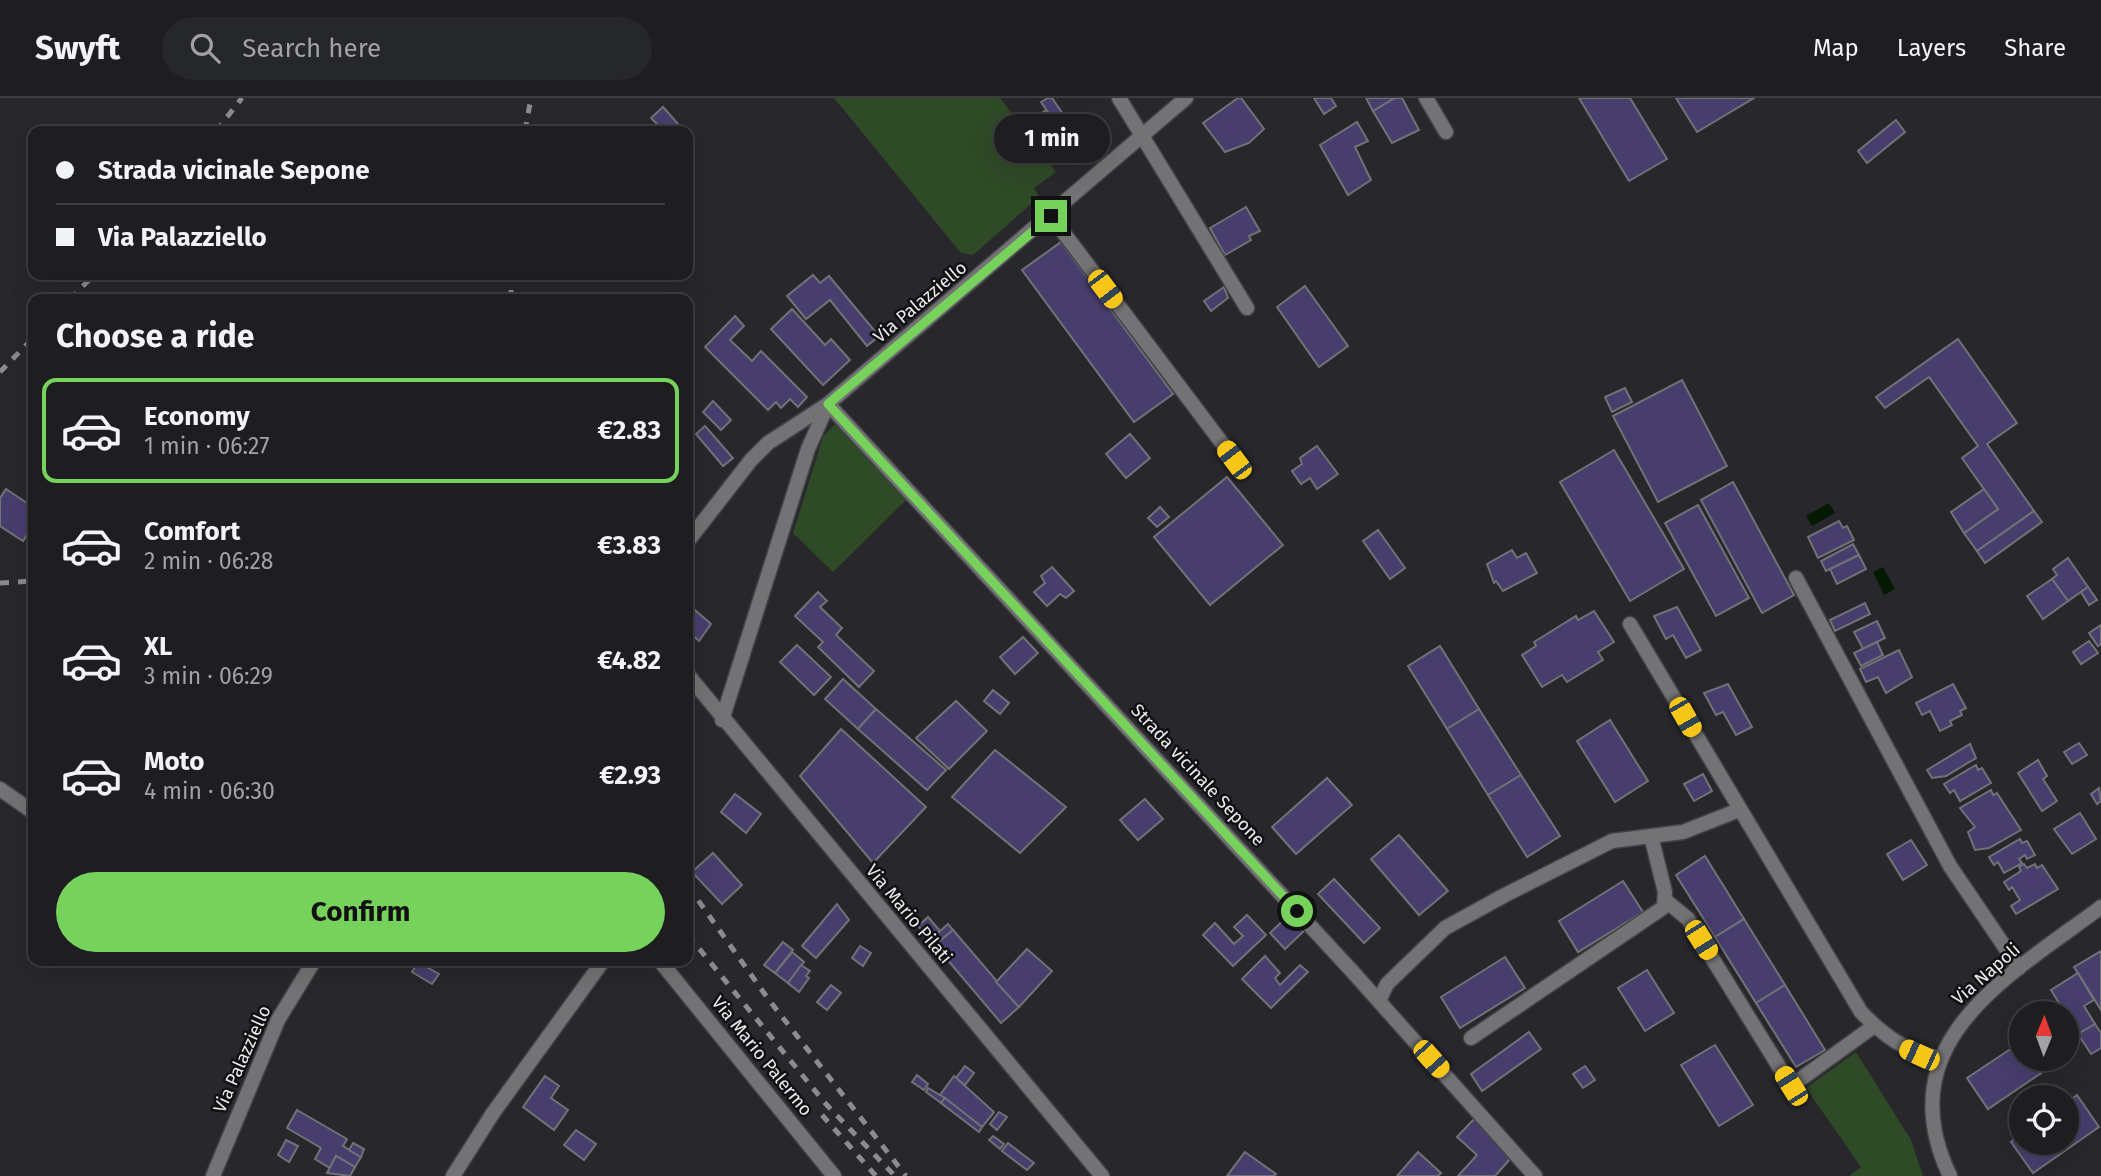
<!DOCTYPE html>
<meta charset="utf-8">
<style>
:root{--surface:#1e1e21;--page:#26272a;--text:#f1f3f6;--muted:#a1a2a5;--line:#3c3c3f;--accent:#76d25a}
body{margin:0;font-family:"Fira Sans",sans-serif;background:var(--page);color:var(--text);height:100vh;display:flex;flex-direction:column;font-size:26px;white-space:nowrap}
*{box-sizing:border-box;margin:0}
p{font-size:23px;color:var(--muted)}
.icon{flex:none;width:38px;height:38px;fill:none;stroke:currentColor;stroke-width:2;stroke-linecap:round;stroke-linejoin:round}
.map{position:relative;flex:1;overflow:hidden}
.panel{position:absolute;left:28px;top:196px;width:665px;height:672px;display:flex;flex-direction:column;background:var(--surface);border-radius:14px;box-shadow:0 7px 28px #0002,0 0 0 2px var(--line)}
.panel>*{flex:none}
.top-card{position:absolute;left:28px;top:28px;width:665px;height:154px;border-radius:14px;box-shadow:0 7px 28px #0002,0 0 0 2px var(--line);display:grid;align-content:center;height:154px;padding:0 28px;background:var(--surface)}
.needle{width:46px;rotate:1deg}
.controls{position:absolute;left:2009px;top:903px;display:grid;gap:14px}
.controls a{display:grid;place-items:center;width:70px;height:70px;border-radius:50%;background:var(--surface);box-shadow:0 7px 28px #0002,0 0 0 2px var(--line);font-size:35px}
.end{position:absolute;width:32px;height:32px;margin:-16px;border:9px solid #76d25a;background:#111;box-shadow:0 0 0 4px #111}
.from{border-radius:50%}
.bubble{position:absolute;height:49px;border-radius:24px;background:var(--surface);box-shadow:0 7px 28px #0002,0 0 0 2px var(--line);font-size:23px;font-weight:700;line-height:49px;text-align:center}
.car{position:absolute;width:21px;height:42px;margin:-21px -10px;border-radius:9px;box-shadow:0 0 5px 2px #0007;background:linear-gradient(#f5c518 24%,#345 0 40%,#f5c518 0 76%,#345 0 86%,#f5c518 0)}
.top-card b{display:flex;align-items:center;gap:24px;height:66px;font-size:26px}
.top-card b+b{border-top:2px solid var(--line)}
.top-card i{width:18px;height:18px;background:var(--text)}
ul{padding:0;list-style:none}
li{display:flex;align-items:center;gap:21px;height:105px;margin:0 14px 10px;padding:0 14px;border:4px solid transparent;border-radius:14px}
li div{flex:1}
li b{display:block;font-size:26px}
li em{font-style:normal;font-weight:700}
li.selected{border-color:var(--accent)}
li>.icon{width:63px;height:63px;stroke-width:1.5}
h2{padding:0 28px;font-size:32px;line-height:84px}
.button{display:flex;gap:14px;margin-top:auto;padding:14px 28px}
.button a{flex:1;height:80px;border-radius:42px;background:var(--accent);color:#111;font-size:28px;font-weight:700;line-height:80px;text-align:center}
header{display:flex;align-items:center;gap:42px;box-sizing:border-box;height:98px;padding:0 35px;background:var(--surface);border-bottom:2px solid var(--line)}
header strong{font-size:33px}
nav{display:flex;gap:38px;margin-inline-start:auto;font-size:24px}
.search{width:490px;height:63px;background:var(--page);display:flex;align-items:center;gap:18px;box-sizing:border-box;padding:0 24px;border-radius:38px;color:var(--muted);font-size:26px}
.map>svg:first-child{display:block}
</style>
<header>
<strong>Swyft</strong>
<div class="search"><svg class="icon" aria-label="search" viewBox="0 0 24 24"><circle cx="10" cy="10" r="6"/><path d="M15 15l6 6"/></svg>Search here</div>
<nav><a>Map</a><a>Layers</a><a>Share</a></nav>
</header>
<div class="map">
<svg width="2101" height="1078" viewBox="0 0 2101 1078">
<rect width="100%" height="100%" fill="#28282c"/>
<g fill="#2f4a27">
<polygon points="834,0 1000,0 1056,74 1034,90 1039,99 973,157 961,155"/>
<polygon points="834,327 843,327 908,400 833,474 793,435 823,339"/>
<polygon points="1856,954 1911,1042 1923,1078 1849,1078 1861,1069 1806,990"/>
</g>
<g fill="#031a00">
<polygon points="1829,405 1835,415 1812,428 1806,418"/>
<polygon points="1883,469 1895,491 1884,497 1873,474"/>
</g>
<g fill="#483e6e" stroke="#717176" stroke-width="2">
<polygon points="1048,0 1052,0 1067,22 1058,29 1041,4"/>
<polygon points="1238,0 1241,0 1264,31 1249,45 1225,54 1203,25"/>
<polygon points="1314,0 1331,0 1336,8 1324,16"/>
<polygon points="1366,0 1395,0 1373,13"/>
<polygon points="1395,0 1402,0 1419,32 1392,45 1373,13"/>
<polygon points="1579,0 1630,0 1667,61 1629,83"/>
<polygon points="1676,0 1754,0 1697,34"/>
<polygon points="663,9 679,27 673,33 664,33 651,20"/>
<polygon points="1046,12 1053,21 1043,28 1036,19"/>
<polygon points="1896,22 1905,34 1867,65 1858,53"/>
<polygon points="1357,24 1368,43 1355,49 1371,82 1348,97 1320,47"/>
<polygon points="1246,109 1260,133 1249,138 1251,142 1225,157 1210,130"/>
<polygon points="1061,144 1173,296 1134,324 1022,172"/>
<polygon points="813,177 820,185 829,178 879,238 867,248 830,202 806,221 787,198"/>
<polygon points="1305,188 1348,248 1319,269 1277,209"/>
<polygon points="1224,189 1228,200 1211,213 1204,203"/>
<polygon points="792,211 825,247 831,241 850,262 823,287 771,231"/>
<polygon points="735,218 744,228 730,242 752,263 761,253 807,299 798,309 790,301 781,310 776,304 768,312 705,249"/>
<polygon points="1958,241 2017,325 1987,346 2034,413 1977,453 1964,435 1998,411 1962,360 1978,348 1929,279 1885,310 1876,299"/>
<polygon points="1682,282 1727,368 1658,404 1613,318"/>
<polygon points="1625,290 1632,304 1612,314 1605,299"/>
<polygon points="713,303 731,322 721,332 703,314"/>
<polygon points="705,328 733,360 723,368 696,336"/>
<polygon points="1130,336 1150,360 1126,380 1106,356"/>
<polygon points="1317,348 1338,376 1317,391 1310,380 1301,386 1292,373 1302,366 1300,360"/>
<polygon points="1614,352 1684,471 1630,503 1560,384"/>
<polygon points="1227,379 1283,447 1210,507 1154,439"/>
<polygon points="1733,384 1794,497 1762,515 1701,402"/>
<polygon points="6,391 33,409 33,427 23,443 0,428 0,400"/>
<polygon points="1984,391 1998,411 1964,435 1951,414"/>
<polygon points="1698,407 1749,500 1716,518 1665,425"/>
<polygon points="1160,409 1169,419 1157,429 1148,420"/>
<polygon points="2034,413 2042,424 1985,465 1977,453"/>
<polygon points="1839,423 1843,430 1847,428 1854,442 1818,460 1808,439"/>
<polygon points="1378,432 1405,470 1390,481 1363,443"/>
<polygon points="1853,446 1859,457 1826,473 1821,463"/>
<polygon points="1512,452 1517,460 1526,455 1537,475 1503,493 1496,483 1494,485 1487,466"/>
<polygon points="1859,457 1866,471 1837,486 1830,471"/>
<polygon points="2068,460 2088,489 2068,503 2052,481 2057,477 2053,471"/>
<polygon points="1052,469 1074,493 1066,500 1060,496 1047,508 1034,494 1045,485 1041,478"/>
<polygon points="2052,481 2068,503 2043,521 2027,498"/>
<polygon points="2088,489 2097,502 2089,507 2081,494"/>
<polygon points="818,494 827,503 820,509 842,530 836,537 874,573 859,589 818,549 823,544 795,518"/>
<polygon points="1865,505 1870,516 1835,533 1830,522"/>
<polygon points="688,506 711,526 699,543 688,533"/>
<polygon points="1677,509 1701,552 1686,560 1673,537 1666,541 1654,518"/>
<polygon points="1594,513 1614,544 1598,554 1603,562 1567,584 1562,577 1542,589 1522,557 1536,548 1534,544 1576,518 1578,522"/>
<polygon points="1877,523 1885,540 1863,551 1854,534"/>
<polygon points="2101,527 2101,546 2098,548 2089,535"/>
<polygon points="1023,539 1038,555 1015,576 1000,559"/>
<polygon points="2089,543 2098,555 2081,566 2073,554"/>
<polygon points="1877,544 1883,557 1861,568 1854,555"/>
<polygon points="797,547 831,579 814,597 780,564"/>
<polygon points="1440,548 1479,611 1447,631 1408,568"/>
<polygon points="1899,552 1912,579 1886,595 1878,579 1866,584 1860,571"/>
<polygon points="843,581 876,611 858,631 825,601"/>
<polygon points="1728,586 1752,629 1736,637 1723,614 1716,617 1704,595"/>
<polygon points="1953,586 1966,610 1960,613 1962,617 1950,623 1952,627 1940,633 1930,613 1922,617 1916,605"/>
<polygon points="993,592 1009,605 1000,616 984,603"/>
<polygon points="956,603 987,633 949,671 916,640"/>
<polygon points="876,611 946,672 927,692 858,631"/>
<polygon points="1479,611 1521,677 1488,697 1447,631"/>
<polygon points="1610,622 1648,683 1615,704 1577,643"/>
<polygon points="841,631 926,709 873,765 800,678"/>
<polygon points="2079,645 2087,657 2072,666 2064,654"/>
<polygon points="1970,646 1976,660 1946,678 1932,680 1927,672"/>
<polygon points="995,652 1066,709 1020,755 952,699"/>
<polygon points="2038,662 2047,678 2043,681 2057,703 2042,713 2018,675"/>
<polygon points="1976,667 1978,672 1982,670 1991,685 1960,703 1954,692 1950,695 1944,686"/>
<polygon points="1703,676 1712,693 1694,703 1684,686"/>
<polygon points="1521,677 1560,738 1527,759 1488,697"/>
<polygon points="1327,680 1352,707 1296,756 1272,729"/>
<polygon points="2099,690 2101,703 2097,706 2091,696"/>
<polygon points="1991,692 1993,697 1997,695 2021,732 1989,750 1975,752 1968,734 1975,729 1960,710"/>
<polygon points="735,696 761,716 746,735 721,714"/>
<polygon points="1145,701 1163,721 1138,742 1120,722"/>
<polygon points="2080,715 2096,741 2072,756 2054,731"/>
<polygon points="1399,737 1448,793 1419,817 1371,761"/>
<polygon points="2020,741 2022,745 2027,743 2035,757 2027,761 2025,757 2019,761 2022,765 2004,775 1998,764 1994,767 1989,759"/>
<polygon points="1911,742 1927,767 1903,782 1887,756"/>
<polygon points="713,755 742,787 722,806 692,774"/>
<polygon points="1705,758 1744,821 1715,839 1676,777"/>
<polygon points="2024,766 2027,770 2035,766 2037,770 2042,767 2058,791 2016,816 2011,808 2020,802 2012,789 2009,792 2004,784 2021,773 2019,769"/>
<polygon points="1334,781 1380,830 1364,845 1318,796"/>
<polygon points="1623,783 1643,814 1578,854 1559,823"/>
<polygon points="837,806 849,822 816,860 802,848"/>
<polygon points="1290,816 1305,832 1285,851 1270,835"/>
<polygon points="1247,817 1266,837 1233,868 1203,837 1215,825 1234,846 1243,838 1234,829"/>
<polygon points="928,819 940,833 930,842 918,828"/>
<polygon points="1744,821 1785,887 1756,905 1715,839"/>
<polygon points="948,826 953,832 935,847 930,842"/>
<polygon points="953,832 1019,909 1001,925 935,847"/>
<polygon points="783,844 793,852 775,875 764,867"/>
<polygon points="860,848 871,855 863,868 852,860"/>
<polygon points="1027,851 1052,873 1019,909 996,884"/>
<polygon points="2101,853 2101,912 2074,869"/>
<polygon points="792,854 804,864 788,885 775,875"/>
<polygon points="1265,858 1280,875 1275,880 1280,887 1300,867 1308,874 1271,910 1242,881"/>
<polygon points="1505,859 1525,890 1460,930 1441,899"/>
<polygon points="418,864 439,876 432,886 412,874"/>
<polygon points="801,867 810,873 806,878 809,880 799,894 788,885"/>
<polygon points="1647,872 1674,915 1645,933 1618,890"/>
<polygon points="2078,875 2094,902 2084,908 2095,926 2078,936 2051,892"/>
<polygon points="831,887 841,895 827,912 817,904"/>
<polygon points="1785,887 1825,952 1796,969 1756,905"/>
<polygon points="2095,926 2101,935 2101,950 2091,956 2078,936"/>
<polygon points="1529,934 1541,951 1482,993 1471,976"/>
<polygon points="2021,944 2021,961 2049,961 2053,967 1988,1011 1967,980"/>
<polygon points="1715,947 1753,1007 1719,1028 1681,967"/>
<polygon points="965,968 974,975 965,987 956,980"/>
<polygon points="1585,968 1595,982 1583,990 1573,976"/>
<polygon points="917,977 928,986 924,992 912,984"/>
<polygon points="545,978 559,988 551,1000 568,1012 554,1032 523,1009"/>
<polygon points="954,978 994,1014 982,1029 940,997"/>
<polygon points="928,990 945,1000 941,1005 926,994"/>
<polygon points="2077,997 2099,1029 2033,1075 2011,1044 2021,1036 2021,1045 2067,1045 2067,1005"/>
<polygon points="945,1000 982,1029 979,1034 941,1005"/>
<polygon points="297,1012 347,1041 343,1048 361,1059 355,1069 336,1058 330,1070 315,1061 321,1050 287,1030"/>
<polygon points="999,1014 1007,1019 997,1032 990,1026"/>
<polygon points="1474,1021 1511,1060 1495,1078 1458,1078 1477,1057 1457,1039"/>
<polygon points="576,1032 596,1046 584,1062 564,1047"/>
<polygon points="993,1038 1004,1046 1000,1051 989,1042"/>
<polygon points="286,1042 298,1048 289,1064 278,1057"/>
<polygon points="353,1045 364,1051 361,1059 349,1052"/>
<polygon points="1008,1045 1034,1065 1027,1072 1002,1053"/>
<polygon points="1245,1054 1276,1076 1274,1078 1227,1078"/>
<polygon points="1418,1054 1441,1075 1438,1078 1397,1078"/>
<polygon points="336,1058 355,1069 350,1078 327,1075"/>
</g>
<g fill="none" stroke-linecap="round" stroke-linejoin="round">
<defs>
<g id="minor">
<polyline points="1119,0 1247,210"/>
<polyline points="1426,0 1446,34"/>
<polyline points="1051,118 1234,361"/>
<polyline points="688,443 751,362 768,345 828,306 1186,0"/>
<polyline points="1796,480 1950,768 2019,870"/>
<path d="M 1630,526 L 1861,914 C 1884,938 1906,954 1939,960"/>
<polyline points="688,577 1102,1078"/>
<polyline points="722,622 808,351 828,306 1351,872 1535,1078"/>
<polyline points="0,691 33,714"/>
<polyline points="1665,802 1688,821 1791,988 1874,928"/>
<polyline points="660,863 834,1078"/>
<polyline points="1379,903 1387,886 1445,830 1505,797 1612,743 1683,734 1739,712"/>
<polyline points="1471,940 1664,809 1665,794 1651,738"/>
<polyline points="213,1078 278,922 314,863"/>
<polyline points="453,1078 493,1015 603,863"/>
</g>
<path id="tertiary" d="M 1950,1078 C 1886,943 2009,878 2101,809"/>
</defs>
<use href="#minor" stroke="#434347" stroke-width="17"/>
<use href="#tertiary" stroke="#434347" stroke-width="17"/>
<use href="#minor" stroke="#737375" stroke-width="14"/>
<use href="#tertiary" stroke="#737375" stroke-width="14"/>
<g stroke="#8c8c8f" stroke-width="5" stroke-dasharray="9 9" stroke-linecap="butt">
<polyline points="216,33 242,0"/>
<polyline points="525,33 531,0"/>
<polyline points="70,201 94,177"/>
<polyline points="511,201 511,177"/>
<polyline points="0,274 33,240"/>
<polyline points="0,485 33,483"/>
<polyline points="688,788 769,902 906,1078"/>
<polyline points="688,837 825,1005 895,1078"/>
<polyline points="822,1017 876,1078"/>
</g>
</g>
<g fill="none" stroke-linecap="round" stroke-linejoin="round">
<polyline stroke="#76d25a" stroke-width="9" points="1051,118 828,306 1297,813"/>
</g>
<g text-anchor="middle" stroke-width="5" stroke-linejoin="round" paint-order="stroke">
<g font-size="18" fill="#ececef" stroke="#111113">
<text transform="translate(920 204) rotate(-40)" y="6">Via Palazziello</text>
<text transform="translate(1198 677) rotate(47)" y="6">Strada vicinale Sepone</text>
<text transform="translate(909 816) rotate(50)" y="6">Via Mario Pilati</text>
<text transform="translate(1986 876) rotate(-41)" y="6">Via Napoli</text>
<text transform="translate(762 958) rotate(51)" y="6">Via Mario Palermo</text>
<text transform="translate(242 961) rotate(-66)" y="6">Via Palazziello</text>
</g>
</g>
</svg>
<div class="controls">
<a><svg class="needle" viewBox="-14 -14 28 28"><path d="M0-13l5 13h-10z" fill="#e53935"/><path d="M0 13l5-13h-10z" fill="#a1a2a5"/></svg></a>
<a><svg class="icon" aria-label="locate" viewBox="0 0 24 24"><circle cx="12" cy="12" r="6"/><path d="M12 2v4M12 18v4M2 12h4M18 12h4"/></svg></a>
</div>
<i class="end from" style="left:1297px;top:813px"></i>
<i class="end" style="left:1051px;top:118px"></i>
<div class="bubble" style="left:994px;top:16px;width:116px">1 min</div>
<i class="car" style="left:1105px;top:191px;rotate:143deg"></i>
<i class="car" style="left:1234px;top:362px;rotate:323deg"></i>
<i class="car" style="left:1685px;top:619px;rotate:150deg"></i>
<i class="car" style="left:1701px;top:842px;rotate:148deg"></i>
<i class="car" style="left:1919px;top:957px;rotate:295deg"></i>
<i class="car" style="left:1431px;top:961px;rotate:138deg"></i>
<i class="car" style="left:1791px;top:988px;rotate:328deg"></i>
<div class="top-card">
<b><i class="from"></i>Strada vicinale Sepone</b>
<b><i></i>Via Palazziello</b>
</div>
<section class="panel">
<h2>Choose a ride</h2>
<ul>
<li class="selected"><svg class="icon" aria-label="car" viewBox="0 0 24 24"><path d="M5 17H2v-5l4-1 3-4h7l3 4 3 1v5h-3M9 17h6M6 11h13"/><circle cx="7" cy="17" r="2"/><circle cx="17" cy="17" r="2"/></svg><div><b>Economy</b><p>1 min · 06:27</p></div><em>€2.83</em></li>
<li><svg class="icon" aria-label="car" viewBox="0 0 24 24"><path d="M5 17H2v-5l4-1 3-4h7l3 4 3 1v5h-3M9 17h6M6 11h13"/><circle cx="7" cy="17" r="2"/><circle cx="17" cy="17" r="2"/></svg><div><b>Comfort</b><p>2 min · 06:28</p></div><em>€3.83</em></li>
<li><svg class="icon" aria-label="car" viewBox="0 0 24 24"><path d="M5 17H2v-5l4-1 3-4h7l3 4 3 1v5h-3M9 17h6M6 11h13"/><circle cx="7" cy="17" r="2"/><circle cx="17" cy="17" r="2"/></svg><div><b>XL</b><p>3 min · 06:29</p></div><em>€4.82</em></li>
<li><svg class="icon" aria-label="car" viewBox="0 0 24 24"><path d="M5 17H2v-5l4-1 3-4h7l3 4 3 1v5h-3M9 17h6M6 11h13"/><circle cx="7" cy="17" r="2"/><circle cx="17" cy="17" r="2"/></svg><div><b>Moto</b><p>4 min · 06:30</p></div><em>€2.93</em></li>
</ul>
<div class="button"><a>Confirm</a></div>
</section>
</div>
